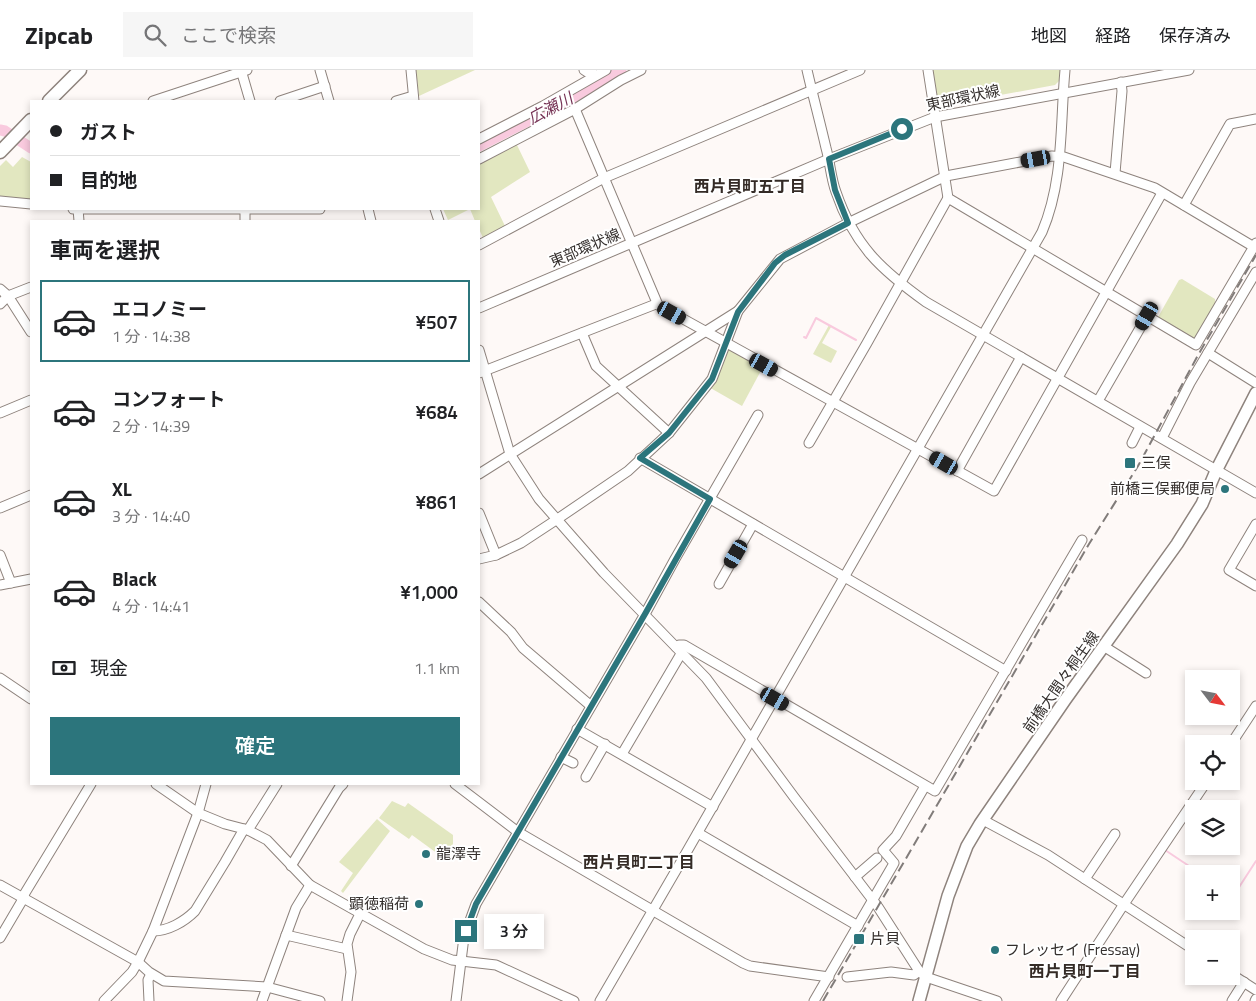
<!DOCTYPE html>
<html lang="ja">
<meta charset="utf-8">
<style>
:root{--surface:#fff;--page:#f6f6f6;--text:#202124;--muted:#757577;--line:#e0e0e0;--accent:#2c757c}
body{margin:0;font-family:"Titillium Web","Noto Sans JP",sans-serif;background:var(--page);color:var(--text);height:100vh;display:flex;flex-direction:column;font-size:19px;white-space:nowrap}
*{box-sizing:border-box;margin:0}
p{font-size:16px;color:var(--muted)}
.icon{flex:none;width:28px;height:28px;fill:none;stroke:currentColor;stroke-width:2;stroke-linecap:round;stroke-linejoin:round}
.map{position:relative;flex:1;overflow:hidden}
.sheet{position:absolute;left:30px;top:150px;width:450px;height:565px;display:flex;flex-direction:column;background:var(--surface);border-radius:0px;box-shadow:0 2px 8px #0003}
.sheet>*{flex:none}
.banner{position:absolute;left:30px;top:30px;width:450px;height:110px;border-radius:0px;box-shadow:0 2px 8px #0003;display:grid;align-content:center;height:110px;padding:0 20px;background:var(--surface)}
.needle{width:32px;rotate:122deg}
.controls{position:absolute;left:1185px;top:600px;display:grid;gap:10px}
.controls a{display:grid;place-items:center;width:55px;height:55px;border-radius:0px;background:var(--surface);box-shadow:0 2px 8px #0003;font-size:25px}
.end{position:absolute;width:22px;height:22px;margin:-11px;border:6px solid #2c757c;background:#fff;box-shadow:0 0 0 2px #fff}
.from{border-radius:50%}
.bubble{position:absolute;height:35px;border-radius:0px;background:var(--surface);box-shadow:0 2px 8px #0003;font-size:16px;font-weight:600;line-height:35px;text-align:center}
.car{position:absolute;width:15px;height:30px;margin:-15px -8px;border-radius:6px;box-shadow:0 0 4px 1px #0007;background:linear-gradient(#222 24%,#8ab4d8 0 40%,#222 0 76%,#8ab4d8 0 86%,#222 0)}
.banner b{display:flex;align-items:center;gap:18px;height:48px;font-size:19px}
.banner b+b{border-top:1px solid var(--line)}
.banner i{width:12px;height:12px;background:var(--text)}
ul{padding:0;list-style:none}
li{display:flex;align-items:center;gap:15px;height:82px;margin:0 10px 8px;padding:0 10px;border:2px solid transparent;border-radius:0px}
li div{flex:1}
li b{display:block;font-size:19px}
li em{font-style:normal;font-weight:600}
li.on{border-color:var(--accent)}
li>.icon{width:45px;height:45px;stroke-width:1.5}
h2{padding:0 20px;font-size:22px;line-height:60px}
.pay{display:flex;align-items:center;gap:12px;height:55px;padding:0 20px;font-size:19px}
.pay p{margin-inline-start:auto}
.button{display:flex;gap:10px;margin-top:auto;padding:10px 20px}
.button a{flex:1;height:58px;border-radius:0px;background:var(--accent);color:#fff;font-size:20px;font-weight:600;line-height:58px;text-align:center}
header{display:flex;align-items:center;gap:30px;box-sizing:border-box;height:70px;padding:0 25px;background:var(--surface);border-bottom:1px solid var(--line)}
header strong{font-size:24px}
nav{display:flex;gap:28px;margin-inline-start:auto;font-size:18px}
.search{width:350px;height:45px;background:var(--page);display:flex;align-items:center;gap:12px;box-sizing:border-box;padding:0 18px;border-radius:0px;color:var(--muted);font-size:19px}
.map>svg:first-child{display:block}
</style>
<header>
<strong>Zipcab</strong>
<div class="search"><svg class="icon" aria-label="search" viewBox="0 0 24 24"><circle cx="10" cy="10" r="6"/><path d="M15 15l6 6"/></svg>ここで検索</div>
<nav><a>地図</a><a>経路</a><a>保存済み</a></nav>
</header>
<div class="map">
<svg width="1256" height="931" viewBox="0 0 1256 931">
<rect width="100%" height="100%" fill="#fef9f7"/>
<g fill="#e2e7c0">
<polygon points="416,0 475,0 419,26"/>
<polygon points="933,0 1062,0 1061,9 1055,15 941,36 938,34"/>
<polygon points="516,73 530,102 491,127 505,156 483,168 479,159 479,151 475,151 470,139 448,150 443,139 479,139 479,95"/>
<polygon points="22,87 31,92 31,132 0,129 0,96 6,90 13,97"/>
<polygon points="1182,209 1215,229 1215,235 1195,271 1157,249 1179,210"/>
<polygon points="829,255 831,257 822,273 837,281 831,293 813,284"/>
<polygon points="725,273 764,295 742,336 707,316"/>
<polygon points="392,731 405,737 408,733 453,765 453,778 455,779 449,792 412,765 409,769 379,748"/>
<polygon points="377,749 390,761 343,823 341,821 353,803 339,792"/>
</g>
<g fill="none" stroke-linecap="round" stroke-linejoin="round">
<g stroke="#f9cade" stroke-width="2">
<polyline points="804,267 806,268 816,248 856,270"/>
<polyline points="1165,780 1201,804"/>
<polyline points="1231,824 1234,825 1256,791"/>
</g>
<g stroke="#f9cade" stroke-width="11">
<polyline points="0,60 5,61 31,78"/>
<polyline points="479,76 567,31 621,0"/>
</g>
<defs>
<g id="minor">
<polyline points="241,0 250,31"/>
<polyline points="320,0 329,31"/>
<polyline points="411,0 414,31"/>
<polyline points="584,0 587,2 592,0"/>
<path d="M 807,0 C 813,26 820,52 826,78 C 830,92 831,109 836,122 C 854,175 881,200 926,232 L 1256,423"/>
<polyline points="928,0 948,128 1196,275 1256,173"/>
<polyline points="153,31 247,0"/>
<polyline points="280,31 325,16"/>
<polyline points="396,31 413,26"/>
<polyline points="575,39 658,235 994,421 1162,123"/>
<polyline points="479,69 543,36 606,0"/>
<polyline points="479,89 575,39 621,10 641,0"/>
<polyline points="1115,103 1122,21 1121,12"/>
<polyline points="0,131 31,134"/>
<polyline points="1184,135 1230,54 1256,49"/>
<polyline points="73,139 320,139"/>
<polyline points="78,139 79,151"/>
<polyline points="368,139 371,151"/>
<polyline points="435,139 439,151"/>
<polyline points="245,151 245,139"/>
<polyline points="479,175 604,108 860,0"/>
<polyline points="0,219 8,226 31,262"/>
<polyline points="0,234 8,226 31,217"/>
<polyline points="479,238 829,89 935,47 1189,0"/>
<polyline points="582,263 596,296 669,363"/>
<polyline points="479,280 510,384 539,429 604,503 706,608 794,727 878,837 919,901 926,907 997,931"/>
<polyline points="1208,283 1256,313"/>
<polyline points="479,303 656,234"/>
<polyline points="1098,331 1147,246"/>
<polyline points="0,343 31,330"/>
<polyline points="1162,368 1190,313 1256,202"/>
<polyline points="809,373 867,273 948,128"/>
<polyline points="1132,373 1139,359"/>
<polyline points="640,388 1006,601"/>
<polyline points="957,401 1021,287"/>
<polyline points="479,404 738,241"/>
<polyline points="0,438 31,425"/>
<polyline points="479,443 496,485"/>
<polyline points="1256,454 1229,500 1256,516"/>
<polyline points="0,485 11,513"/>
<polyline points="479,489 496,485 521,473 556,450 628,401 669,363 712,309 738,241 780,189 848,153 946,106 1052,86 1064,87 1155,118 1254,177"/>
<polyline points="719,514 753,454"/>
<polyline points="0,515 31,509"/>
<polyline points="479,532 511,562 523,578 591,636"/>
<polyline points="676,577 679,575 684,575 935,721 1082,470"/>
<polyline points="1105,577 1146,603"/>
<polyline points="0,608 31,629"/>
<polyline points="577,659 713,737"/>
<polyline points="1231,674 1256,636"/>
<polyline points="622,684 682,582"/>
<polyline points="561,687 573,693"/>
<polyline points="586,707 605,674"/>
<polyline points="156,714 198,743 225,754 248,760 267,770 310,815 424,879 452,890 496,895 574,931"/>
<polyline points="455,714 518,762 743,893 750,896 829,907"/>
<polyline points="983,750 1048,785 1194,880"/>
<polyline points="248,760 277,714"/>
<polyline points="698,763 858,856"/>
<polyline points="291,796 339,718 343,714"/>
<polyline points="855,807 877,788"/>
<polyline points="1085,809 1115,764"/>
<polyline points="0,815 138,892 149,902 164,911 267,917 320,931"/>
<path d="M 153,861 C 168,861 184,852 195,841 L 225,792 L 244,759"/>
<polyline points="286,865 347,879"/>
<polyline points="0,868 23,829 25,823 91,714"/>
<polyline points="1231,904 1256,920"/>
<polyline points="847,907 891,902 914,905 919,901"/>
<polyline points="104,931 132,902 138,892 153,861 198,743 206,714"/>
<polyline points="149,931 148,910 151,904"/>
<polyline points="262,931 296,838 310,815"/>
<polyline points="347,931 351,902 347,874 350,864 360,844"/>
<polyline points="456,931 464,867 476,834 645,544 675,489 758,345"/>
<path d="M 600,931 L 682,790 L 1042,162 C 1064,111 1060,54 1065,0"/>
<polyline points="814,931 893,795 894,793 883,780 896,766 925,716"/>
<polyline points="1061,931 1124,834 1207,711"/>
<polyline points="1232,931 1244,912"/>
<polyline points="1255,931 1256,929"/>
</g>
<polyline id="major" points="919,931 948,826 967,776 980,754 1065,630 1177,474 1202,434 1216,401 1256,323"/>
<g id="highway">
<polyline points="49,31 80,0"/>
<polyline points="0,82 31,50"/>
</g>
</defs>
<use href="#minor" stroke="#8e837d" stroke-width="11"/>
<use href="#major" stroke="#8e837d" stroke-width="14"/>
<use href="#highway" stroke="#8e837d" stroke-width="15"/>
<use href="#minor" stroke="#fff" stroke-width="9"/>
<use href="#major" stroke="#fff" stroke-width="11"/>
<use href="#highway" stroke="#fff" stroke-width="12"/>
<polyline stroke="#817c7a" stroke-width="2" stroke-dasharray="10 5" stroke-linecap="butt" points="823,931 1089,474 1138,396 1197,287 1256,185"/>
</g>
<g fill="none" stroke-linecap="round" stroke-linejoin="round">
<polyline stroke="#2c757c" stroke-width="6" points="466,861 476,834 645,544 710,429 640,388 669,363 712,309 738,242 775,193 785,185 848,153 835,120 829,89 902,59"/>
</g>
<g fill="#2c757c" stroke="#fff" stroke-width="2">
<rect x="1124" y="387" width="12" height="12" rx="2.5"/>
<circle cx="1225" cy="419" r="5"/>
<circle cx="426" cy="784" r="5"/>
<circle cx="419" cy="834" r="5"/>
<rect x="853" y="863" width="12" height="12" rx="2.5"/>
<circle cx="995" cy="880" r="5"/>
</g>
<g text-anchor="middle" stroke-width="4" stroke-linejoin="round" paint-order="stroke">
<g font-size="15" fill="#342f2d" stroke="#fff">
<text transform="translate(963 28) rotate(-12)" y="5">東部環状線</text>
<text transform="translate(585 178) rotate(-23)" y="5">東部環状線</text>
<text transform="translate(1061 612) rotate(-55)" y="5">前橋大間々桐生線</text>
</g>
<g font-size="15" fill="#342f2d" stroke="#fff" text-anchor="start">
<text x="1141" y="398">三俣</text>
<text x="1215" y="424" text-anchor="end">前橋三俣郵便局</text>
<text x="436" y="789">龍澤寺</text>
<text x="409" y="839" text-anchor="end">顕徳稲荷</text>
<text x="870" y="874">片貝</text>
<text x="1005" y="885">フレッセイ (Fressay)</text>
</g>
<g font-size="16" font-style="italic" fill="#763355" stroke="#fff">
<text transform="translate(550 38) rotate(-28)" y="6">広瀬川</text>
</g>
<g font-size="16" font-weight="bold" fill="#342b26" stroke="#fff">
<text x="750" y="122">西片貝町五丁目</text>
<text x="639" y="798">西片貝町二丁目</text>
<text x="1085" y="907">西片貝町一丁目</text>
</g>
</g>
</svg>
<div class="controls">
<a><svg class="needle" viewBox="-14 -14 28 28"><path d="M0-13l5 13h-10z" fill="#e53935"/><path d="M0 13l5-13h-10z" fill="#757577"/></svg></a>
<a><svg class="icon" aria-label="locate" viewBox="0 0 24 24"><circle cx="12" cy="12" r="6"/><path d="M12 2v4M12 18v4M2 12h4M18 12h4"/></svg></a>
<a><svg class="icon" aria-label="layers" viewBox="0 0 24 24"><path d="M12 4l9 5-9 5-9-5zM3 14l9 5 9-5"/></svg></a>
<a>+</a>
<a>−</a>
</div>
<i class="end from" style="left:902px;top:59px"></i>
<i class="end" style="left:466px;top:861px"></i>
<div class="bubble" style="left:484px;top:844px;width:60px">3 分</div>
<i class="car" style="left:1036px;top:89px;rotate:260deg"></i>
<i class="car" style="left:672px;top:243px;rotate:119deg"></i>
<i class="car" style="left:1147px;top:246px;rotate:210deg"></i>
<i class="car" style="left:764px;top:295px;rotate:119deg"></i>
<i class="car" style="left:944px;top:393px;rotate:300deg"></i>
<i class="car" style="left:736px;top:484px;rotate:210deg"></i>
<i class="car" style="left:775px;top:629px;rotate:120deg"></i>
<div class="banner">
<b><i class="from"></i>ガスト</b>
<b><i></i>目的地</b>
</div>
<section class="sheet">
<h2>車両を選択</h2>
<ul>
<li class="on"><svg class="icon" aria-label="car" viewBox="0 0 24 24"><path d="M5 17H2v-5l4-1 3-4h7l3 4 3 1v5h-3M9 17h6M6 11h13"/><circle cx="7" cy="17" r="2"/><circle cx="17" cy="17" r="2"/></svg><div><b>エコノミー</b><p>1 分 · 14:38</p></div><em>¥507</em></li>
<li><svg class="icon" aria-label="car" viewBox="0 0 24 24"><path d="M5 17H2v-5l4-1 3-4h7l3 4 3 1v5h-3M9 17h6M6 11h13"/><circle cx="7" cy="17" r="2"/><circle cx="17" cy="17" r="2"/></svg><div><b>コンフォート</b><p>2 分 · 14:39</p></div><em>¥684</em></li>
<li><svg class="icon" aria-label="car" viewBox="0 0 24 24"><path d="M5 17H2v-5l4-1 3-4h7l3 4 3 1v5h-3M9 17h6M6 11h13"/><circle cx="7" cy="17" r="2"/><circle cx="17" cy="17" r="2"/></svg><div><b>XL</b><p>3 分 · 14:40</p></div><em>¥861</em></li>
<li><svg class="icon" aria-label="car" viewBox="0 0 24 24"><path d="M5 17H2v-5l4-1 3-4h7l3 4 3 1v5h-3M9 17h6M6 11h13"/><circle cx="7" cy="17" r="2"/><circle cx="17" cy="17" r="2"/></svg><div><b>Black</b><p>4 分 · 14:41</p></div><em>¥1,000</em></li>
</ul>
<div class="pay"><svg class="icon" aria-label="cash" viewBox="0 0 24 24"><path d="M3 7h18v10H3z"/><circle cx="12" cy="12" r="2"/></svg>現金<p>1.1 km</p></div>
<div class="button"><a>確定</a></div>
</section>
</div>
